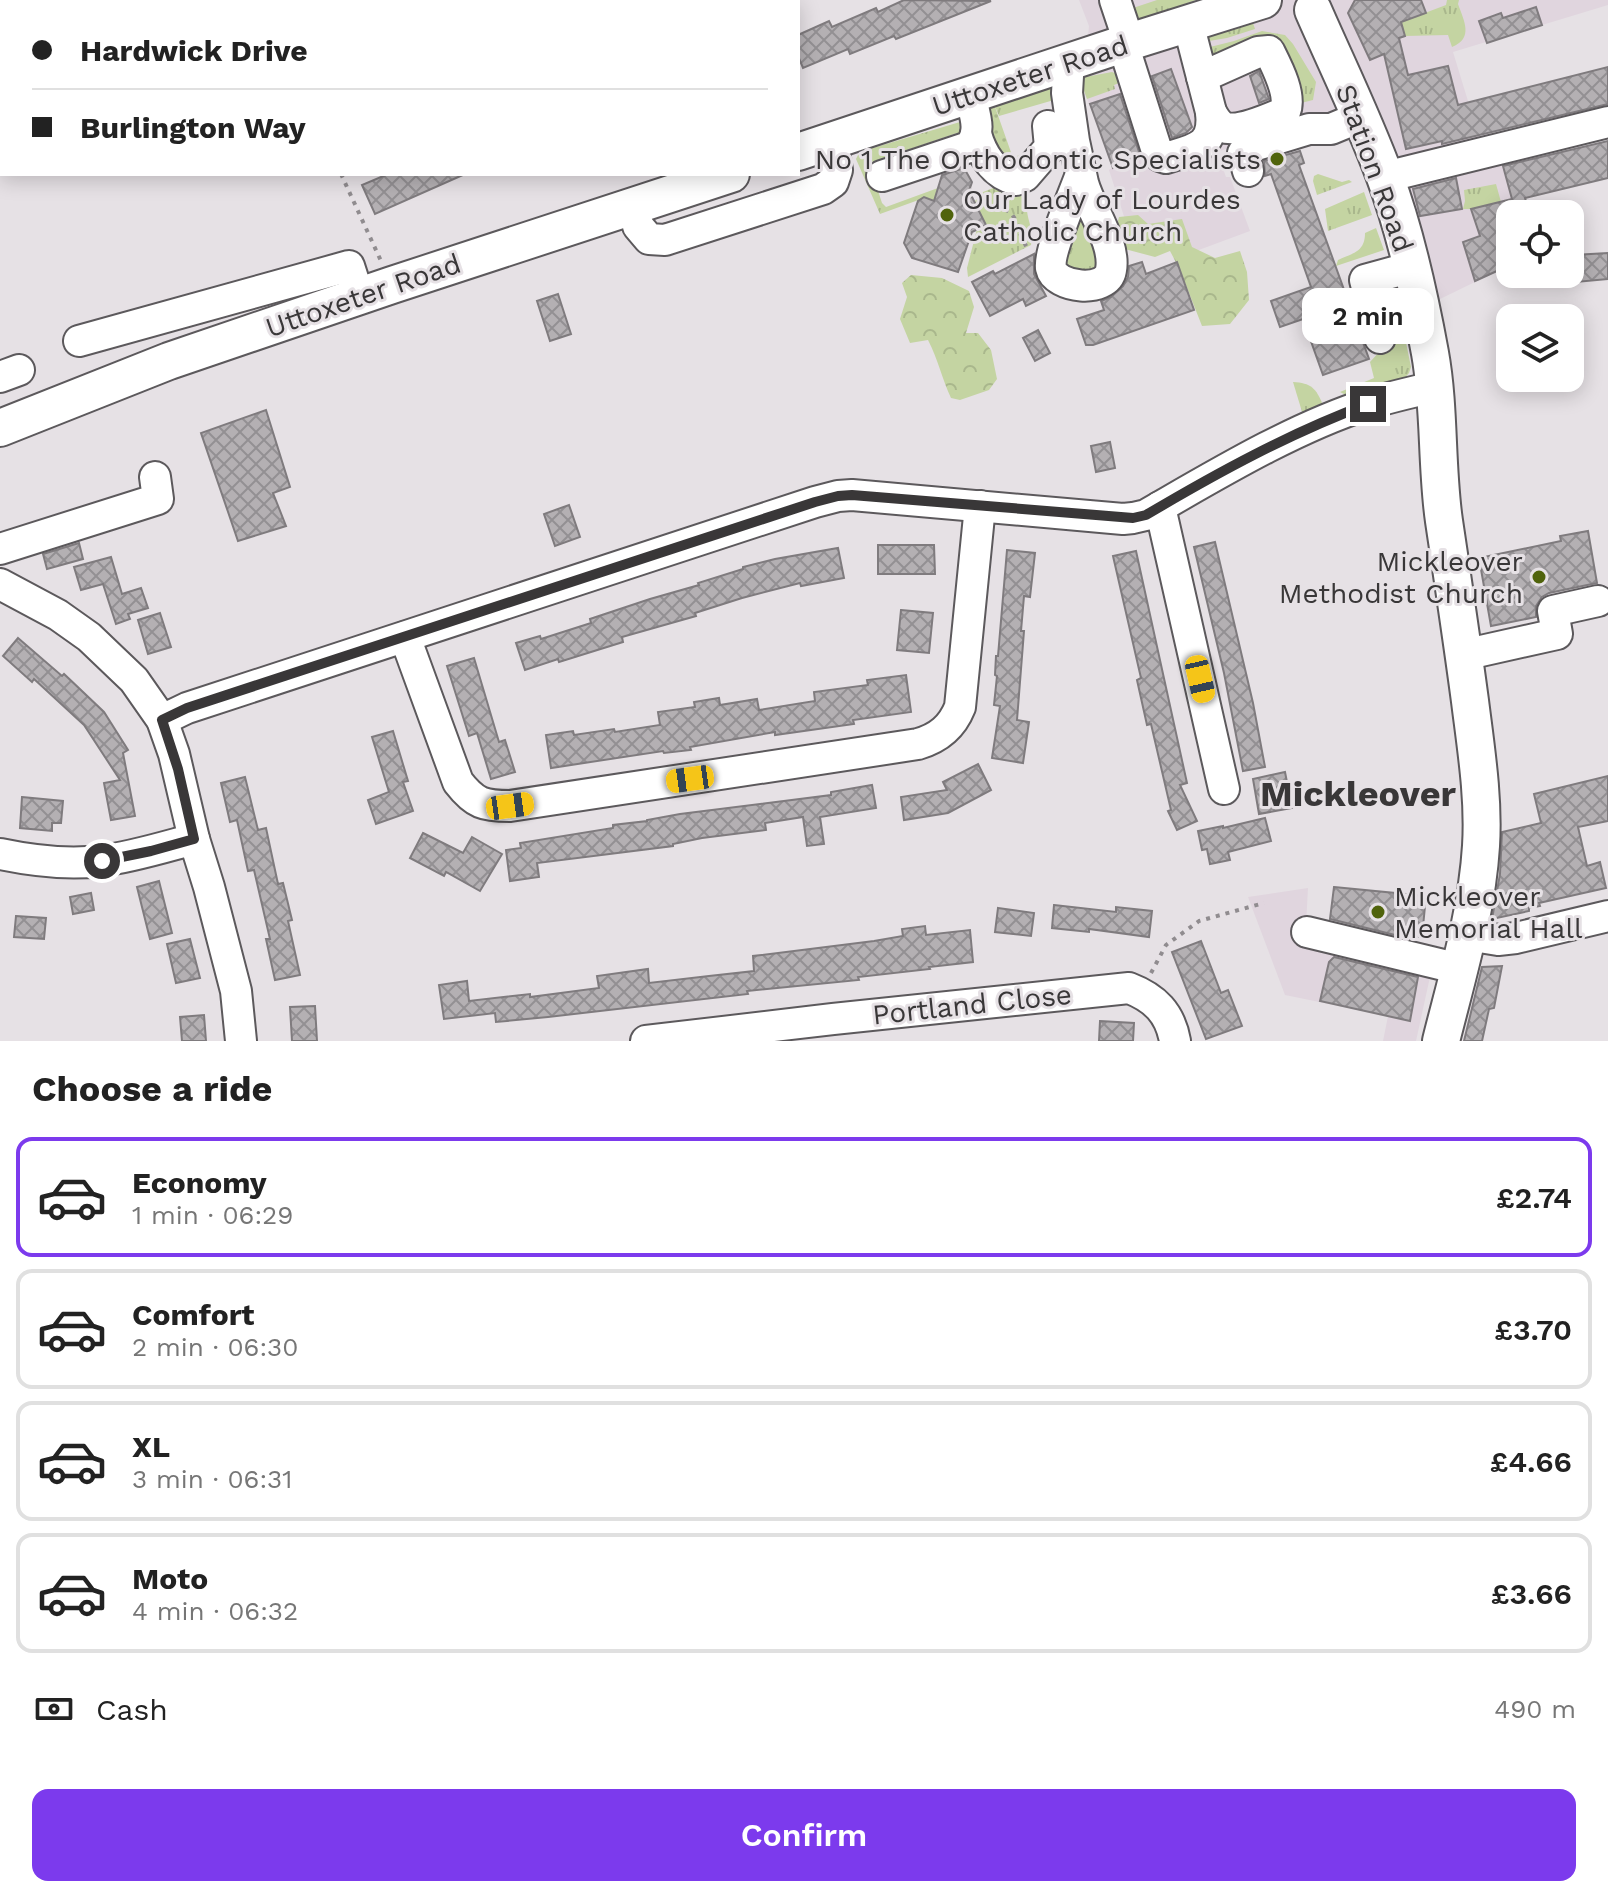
<!DOCTYPE html>
<meta charset="utf-8">
<style>
:root{--surface:#fff;--page:#f2f2f2;--text:#222;--muted:#767676;--line:#e0e0e0;--accent:#7c3aed}
body{margin:0;font-family:"Work Sans",sans-serif;background:var(--page);color:var(--text);height:100vh;display:flex;flex-direction:column;font-size:30px;white-space:nowrap}
*{box-sizing:border-box;margin:0}
p{font-size:26px;color:var(--muted)}
.icon{flex:none;width:44px;height:44px;fill:none;stroke:currentColor;stroke-width:2;stroke-linecap:round;stroke-linejoin:round}
.map{position:relative;height:1041px;overflow:hidden}
.side{display:flex;flex-direction:column;background:var(--surface);flex:1}
.side>*{flex:none}
.guide{position:absolute;left:0px;top:0px;width:800px;height:176px;box-shadow:0 4px 20px #0003;display:grid;align-content:center;height:176px;padding:0 32px;background:var(--surface)}
.buttons{position:absolute;left:1496px;top:200px;display:grid;gap:16px}
.buttons a{display:grid;place-items:center;width:88px;height:88px;border-radius:16px;background:var(--surface);box-shadow:0 4px 20px #0003;font-size:40px}
.end{position:absolute;width:36px;height:36px;margin:-18px;border:10px solid #393738;background:#fff;box-shadow:0 0 0 4px #fff}
.from{border-radius:50%}
.bubble{position:absolute;height:56px;border-radius:16px;background:var(--surface);box-shadow:0 4px 20px #0003;font-size:26px;font-weight:600;line-height:56px;text-align:center}
.car{position:absolute;width:24px;height:48px;margin:-24px -12px;border-radius:10px;box-shadow:0 0 6px 2px #0007;background:linear-gradient(#f5c518 24%,#345 0 40%,#f5c518 0 76%,#345 0 86%,#f5c518 0)}
.guide b{display:flex;align-items:center;gap:28px;height:76px;font-size:30px}
.guide b+b{border-top:2px solid var(--line)}
.guide i{width:20px;height:20px;background:var(--text)}
ul{padding:0;list-style:none}
li{display:flex;align-items:center;gap:24px;height:120px;margin:0 16px 12px;padding:0 16px;border:4px solid var(--line);border-radius:16px}
li div{flex:1}
li b{display:block;font-size:30px}
li em{font-style:normal;font-weight:600}
li.current{border-color:var(--accent)}
li>.icon{width:72px;height:72px;stroke-width:1.5}
h2{padding:0 32px;font-size:36px;line-height:96px}
.pay{display:flex;align-items:center;gap:20px;height:88px;padding:0 32px;font-size:30px}
.pay p{margin-inline-start:auto}
.primary-button{display:flex;gap:16px;margin-top:auto;padding:16px 32px}
.primary-button a{flex:1;height:92px;border-radius:16px;background:var(--accent);color:#fff;font-size:32px;font-weight:600;line-height:92px;text-align:center}
.map>svg:first-child{display:block}
</style>
<div class="map">
<svg width="1608" height="1041" viewBox="0 0 1608 1041">
<defs>
<pattern id="grass-tufts" width="24" height="20" patternUnits="userSpaceOnUse" patternTransform="scale(2)"><rect width="24" height="20" fill="#c4d4a2"/><path d="M3 7l-1-3M5 7V3M7 7l1-3M15 17l-1-3M17 17v-4M19 17l1-3" fill="none" stroke="#a9b78c"/></pattern>
<pattern id="forest-crowns" width="20" height="18" patternUnits="userSpaceOnUse" patternTransform="scale(2)"><rect width="20" height="18" fill="#c4d4a2"/><path d="M2 6a3 3 0 1 1 6 0M12 15a3 3 0 1 1 6 0" fill="none" stroke="#a9b78c"/></pattern>
<pattern id="garden-dots" width="8" height="8" patternUnits="userSpaceOnUse" patternTransform="scale(2)"><rect width="8" height="8" fill="#c4d4a2"/><path d="M2 2h.1M6 6h.1" fill="none" stroke="#a9b78c" stroke-width="1.8" stroke-linecap="round"/></pattern>
<pattern id="building-cross-hatch" width="8" height="8" patternUnits="userSpaceOnUse" patternTransform="scale(2)"><rect width="8" height="8" fill="#b4b0b3"/><path d="M0 0l8 8M0 8l8-8" fill="none" stroke="#939093"/></pattern>
</defs>
<rect width="100%" height="100%" fill="#e6e1e5"/>
<g fill="#e0d5de">
<polygon points="1079,0 1608,0 1608,5 1453,52 1479,137 1515,162 1530,214 1510,214 1510,265 1440,299 1411,307 1344,109 1217,152 1226,177 1230,177 1250,231 1188,254 1131,238 1109,170 1113,167 1083,88 1089,26"/>
<polygon points="1308,888 1306,925 1435,954 1416,1041 1383,1041 1388,1016 1285,995 1248,897"/>
</g>
<g fill="url(#grass-tufts)">
<polygon points="1157,0 1196,0 1134,22 1130,9"/>
<path d="M 1447,0 L 1459,0 L 1458,4 C 1464,21 1474,38 1452,47 L 1448,35 L 1405,36 L 1401,22 L 1446,5 Z"/>
<polygon points="1253,23 1255,29 1227,38 1209,41 1207,38 1210,33"/>
<polygon points="1262,31 1285,35 1293,44 1316,82 1313,100 1297,104 1277,52 1214,58 1210,47 1234,41"/>
<polygon points="1112,72 1117,74 1119,83 1114,85 1115,89 1087,99 1083,88 1074,92 1080,78"/>
<polygon points="1055,83 1054,100 999,116 994,104"/>
<polygon points="970,119 964,138 957,133 869,163 882,203 886,207 938,188 941,189 937,202 924,198 880,214 856,159 858,155 866,150"/>
<polygon points="1318,174 1342,182 1349,180 1352,182 1317,195 1313,181 1314,176"/>
<polygon points="1496,184 1501,202 1471,209 1463,209 1465,201 1464,190"/>
<path d="M 1001,185 L 1028,197 C 1023,217 1035,225 1031,245 L 968,277 L 967,268 L 977,229 L 986,225 L 975,201 L 983,192 Z"/>
<polygon points="1364,192 1372,215 1328,231 1325,209"/>
<polygon points="1084,204 1100,269 1090,276 1059,265"/>
<polygon points="1393,279 1411,367 1409,373 1405,378 1346,395 1340,392 1374,378 1370,362 1392,338 1381,289"/>
<path d="M 1293,382 C 1311,383 1316,388 1323,405 L 1303,415 Z"/>
</g>
<g fill="url(#forest-crowns)">
<polygon points="1138,215 1148,224 1182,219 1192,247 1215,258 1240,251 1247,272 1249,300 1230,324 1202,326 1180,270 1170,251 1155,257 1121,248 1115,232 1119,217"/>
<path d="M 1376,228 L 1384,250 L 1336,266 L 1338,260 C 1353,253 1365,252 1365,233 Z"/>
<path d="M 911,275 L 942,278 L 969,291 L 974,307 L 966,333 L 978,333 L 991,350 L 997,379 L 989,390 L 960,400 L 951,398 C 942,379 938,359 928,340 L 910,343 L 900,319 L 907,297 L 902,283 Z"/>
</g>
<polygon fill="url(#garden-dots)" points="994,104 1013,158 1023,153 1023,160 1019,168 995,152 985,111"/>
<g fill="url(#building-cross-hatch)" stroke="#7f7b7e" stroke-width="2">
<polygon points="904,0 991,1 896,39 894,36 850,54 848,49 803,68 798,56 798,35 829,21 832,27 876,8 878,12"/>
<polygon points="1355,0 1421,0 1426,13 1401,22 1405,36 1399,38 1408,75 1448,66 1458,105 1608,67 1608,104 1442,144 1442,141 1406,149 1384,54 1370,60 1348,13"/>
<polygon points="1536,7 1542,25 1487,43 1479,21 1501,13 1503,18"/>
<polygon points="1171,69 1192,127 1186,133 1172,138 1152,76"/>
<polygon points="1259,71 1269,99 1259,103 1250,76"/>
<polygon points="1120,94 1141,158 1113,168 1090,104"/>
<polygon points="1608,141 1608,178 1525,198 1530,214 1510,214 1510,265 1475,281 1463,242 1480,236 1471,209 1512,199 1503,166"/>
<polygon points="1300,151 1304,163 1299,165 1369,359 1323,375 1303,319 1280,327 1271,301 1311,287 1271,174 1265,176 1264,161"/>
<polygon points="964,168 972,182 969,191 986,225 972,232 958,272 912,258 904,243 918,201 924,197 934,201 942,175"/>
<polygon points="388,174 465,174 375,214 362,185"/>
<polygon points="1456,178 1462,209 1420,216 1413,189"/>
<polygon points="1608,253 1608,279 1576,282 1574,255"/>
<polygon points="1034,254 1034,274 1046,296 1026,306 1023,299 990,316 972,282 993,271 995,274"/>
<polygon points="1142,262 1146,274 1177,262 1194,310 1093,345 1086,345 1077,319 1104,310 1101,301 1111,297 1123,286 1128,277 1129,266"/>
<polygon points="558,294 571,334 550,341 537,301"/>
<polygon points="1038,330 1050,353 1035,361 1023,338"/>
<polygon points="266,410 290,487 273,493 286,526 238,541 201,433"/>
<polygon points="1110,442 1115,468 1096,472 1091,446"/>
<polygon points="569,505 580,537 555,546 544,514"/>
<polygon points="1588,531 1597,583 1549,593 1542,597 1536,606 1536,617 1491,626 1479,558 1561,541 1560,536"/>
<polygon points="1215,542 1253,703 1265,767 1243,771 1224,673 1194,547"/>
<polygon points="79,543 83,559 47,569 43,554"/>
<polygon points="878,545 934,545 935,574 878,574"/>
<polygon points="838,548 844,578 801,586 800,583 742,598 695,613 696,616 622,637 623,642 559,662 558,659 525,670 516,643 540,636 541,639 591,623 590,619 650,599 699,585 698,583 743,569 743,567 775,559"/>
<polygon points="1007,550 1035,553 1030,597 1024,596 1021,631 1024,631 1017,720 1029,722 1023,763 992,758 1000,706 994,705 997,676 995,675 996,656 998,656"/>
<polygon points="1136,551 1187,783 1180,785 1197,821 1177,830 1168,811 1171,810 1151,724 1147,725 1137,680 1141,678 1113,556"/>
<polygon points="111,557 122,594 141,588 148,608 128,614 130,619 116,624 103,584 81,590 74,567"/>
<polygon points="901,610 933,613 929,653 897,650"/>
<polygon points="160,613 171,647 148,654 138,620"/>
<polygon points="18,638 62,676 64,674 104,712 128,750 123,753 135,816 111,820 104,783 120,780 84,725 34,679 32,682 3,656"/>
<polygon points="474,658 499,742 505,740 515,772 491,779 477,733 469,736 447,666"/>
<polygon points="906,675 911,712 853,720 854,724 775,735 775,732 690,747 691,750 664,753 663,751 551,768 546,735 573,731 574,735 614,729 615,732 660,725 658,712 695,707 694,702 719,698 720,705 757,699 759,710 815,701 814,692 868,685 867,680"/>
<polygon points="393,731 408,781 403,782 413,811 376,824 368,800 389,792 372,737"/>
<polygon points="978,764 991,790 948,813 904,820 901,797 947,790 943,782"/>
<polygon points="1285,772 1292,808 1259,814 1253,779"/>
<polygon points="1608,776 1608,821 1578,827 1587,866 1600,862 1606,888 1539,903 1540,906 1529,908 1529,911 1492,919 1500,874 1502,832 1541,823 1534,794"/>
<polygon points="245,777 258,830 266,828 278,884 283,883 292,920 288,921 300,975 275,980 266,939 270,939 254,870 248,871 237,820 230,822 221,783"/>
<polygon points="872,785 876,808 820,817 824,844 807,846 803,817 765,823 766,830 702,838 673,844 673,846 537,863 539,877 510,881 506,850 521,848 520,843 613,828 613,825 647,821 647,820 680,814 831,795 831,792"/>
<polygon points="22,797 63,801 61,823 52,823 52,831 20,828"/>
<polygon points="1265,818 1271,841 1228,852 1230,860 1210,864 1207,849 1202,850 1198,831 1223,826 1223,828"/>
<polygon points="423,833 463,853 472,837 502,854 480,891 446,872 444,876 410,858"/>
<polygon points="159,881 172,933 150,939 137,887"/>
<polygon points="1334,887 1426,896 1422,937 1395,935 1330,919"/>
<polygon points="91,893 94,910 73,914 70,897"/>
<polygon points="1054,905 1116,912 1116,907 1152,911 1149,937 1089,929 1089,932 1052,928"/>
<polygon points="998,908 1034,913 1031,936 995,932"/>
<polygon points="16,916 46,918 44,939 14,937"/>
<polygon points="925,926 926,935 970,930 973,962 929,967 930,969 858,977 859,980 747,991 748,994 548,1017 496,1022 495,1013 444,1019 439,985 467,981 469,1001 530,994 530,997 599,988 597,976 648,969 649,983 709,976 754,971 753,956 874,941 903,936 902,929"/>
<polygon points="190,939 200,978 176,983 167,944"/>
<polygon points="1201,941 1221,993 1228,990 1242,1026 1206,1039 1172,952"/>
<polygon points="1334,957 1418,977 1410,1021 1320,1001 1329,962"/>
<polygon points="1502,966 1494,1008 1489,1009 1482,1041 1464,1041 1482,967"/>
<polygon points="315,1006 317,1041 292,1041 290,1007"/>
<polygon points="204,1015 206,1041 182,1041 180,1017"/>
<polygon points="1100,1021 1134,1023 1133,1041 1099,1041"/>
</g>
<g fill="none" stroke-linecap="round" stroke-linejoin="round">
<defs>
<g id="minor">
<polyline points="163,0 166,2"/>
<polyline points="1115,0 1129,42"/>
<polyline points="126,2 132,0"/>
<polyline points="0,43 2,43"/>
<path d="M 1123,44 L 1156,148 L 1160,156 L 1166,158 C 1194,149 1215,148 1211,112 L 1188,23"/>
<path d="M 1063,65 L 1068,76 L 1067,93 L 1074,141 L 1083,183 C 1090,209 1116,243 1111,270 C 1107,294 1055,288 1051,268 C 1048,252 1074,194 1081,174"/>
<path d="M 1202,77 L 1258,52 L 1269,51 C 1277,67 1292,95 1285,112 C 1271,118 1238,133 1223,127 C 1217,123 1214,118 1211,112"/>
<path d="M 976,134 C 982,155 994,174 1016,180 L 1025,176 L 1050,147 L 1048,126"/>
<polyline points="1248,171 1243,153 1253,146 1309,129 1331,129 1360,117"/>
<path d="M 882,176 L 969,147 C 983,132 974,113 970,95"/>
<polyline points="1385,177 1608,122"/>
<polyline points="634,206 638,226 649,239 665,240 823,189 833,182 837,170 832,140"/>
<polyline points="1380,338 1365,280 1412,267"/>
<polyline points="79,341 349,266 359,297"/>
<polyline points="0,377 19,370"/>
<polyline points="1160,507 1224,789"/>
<polyline points="0,549 158,499 155,477"/>
<polyline points="0,584 58,615 89,637 134,680 162,720 174,754 194,839 209,887 236,991 241,1041"/>
<path d="M 405,637 L 458,782 C 475,804 484,806 510,806 L 918,744 C 939,738 952,727 960,707 L 980,506"/>
<polyline points="1463,655 1557,634 1553,611 1598,601"/>
<path d="M 162,720 L 187,708 L 815,502 L 838,496 L 852,495 L 1123,519 L 1133,518 L 1146,515 C 1214,476 1293,428 1368,404 C 1390,397 1412,392 1434,387"/>
<path d="M 0,854 C 33,861 67,865 101,861 C 132,857 164,847 194,839"/>
<polyline points="1307,932 1460,969"/>
<polyline points="1467,935 1498,940 1516,938 1608,916"/>
<path d="M 646,1041 L 833,1019 L 1129,988 C 1155,998 1170,1013 1175,1041"/>
</g>
<g id="major">
<path d="M 1313,10 C 1337,65 1364,120 1385,177 C 1406,233 1419,293 1430,353 C 1440,408 1436,466 1444,521 C 1453,581 1462,641 1470,701 C 1476,749 1484,798 1481,846 C 1477,912 1457,977 1441,1041"/>
<polyline points="798,152 1129,42 1263,0"/>
<polyline points="0,428 169,361 392,285 731,174"/>
</g>
</defs>
<use href="#minor" stroke="#5c595c" stroke-width="34"/>
<use href="#major" stroke="#5c595c" stroke-width="40"/>
<g stroke="#908c8f" stroke-width="4" stroke-dasharray="4 6" stroke-linecap="butt">
<polyline points="265,0 266,2"/>
<polyline points="341,174 381,261"/>
<polyline points="970,190 985,200 1010,212 1016,220 1021,236 1028,250"/>
<polyline points="1151,973 1166,945 1199,921 1264,903"/>
</g>
<use href="#minor" stroke="#fff" stroke-width="30"/>
<use href="#major" stroke="#fff" stroke-width="36"/>
</g>
<g fill="none" stroke-linecap="round" stroke-linejoin="round">
<path stroke="#393738" stroke-width="10" d="M 102,861 L 151,851 L 194,839 L 178,769 L 162,720 L 187,708 L 815,502 L 838,496 L 852,495 L 1133,518 L 1146,515 C 1217,473 1290,433 1368,404"/>
</g>
<g fill="#50630c" stroke="#e6e1e5" stroke-width="3">
<circle cx="1277" cy="159" r="8"/>
<circle cx="947" cy="215" r="8"/>
<circle cx="1539" cy="577" r="8"/>
<circle cx="1378" cy="912" r="8"/>
</g>
<g text-anchor="middle" stroke-width="6" stroke-linejoin="round" paint-order="stroke">
<g font-size="28" fill="#393738" stroke="#e6e1e5">
<text transform="translate(1030 75) rotate(-18)" y="10">Uttoxeter Road</text>
<text transform="translate(1375 168) rotate(70)" y="10">Station Road</text>
<text transform="translate(363 295) rotate(-19)" y="10">Uttoxeter Road</text>
<text transform="translate(972 1004) rotate(-6)" y="10">Portland Close</text>
</g>
<g font-size="28" fill="#393738" stroke="#e6e1e5" text-anchor="end">
<text x="1261" y="169">No 1 The Orthodontic Specialists</text>
<text x="963" y="209" text-anchor="start">Our Lady of Lourdes<tspan x="963" dy="32">Catholic Church</tspan></text>
<text x="1523" y="571">Mickleover<tspan x="1523" dy="32">Methodist Church</tspan></text>
<text x="1394" y="906" text-anchor="start">Mickleover<tspan x="1394" dy="32">Memorial Hall</tspan></text>
</g>
<g font-size="36" font-weight="bold" fill="#393738" stroke="#e6e1e5">
<text x="1358" y="806">Mickleover</text>
</g>
</g>
</svg>
<div class="buttons">
<a><svg class="icon" aria-label="locate" viewBox="0 0 24 24"><circle cx="12" cy="12" r="6"/><path d="M12 2v4M12 18v4M2 12h4M18 12h4"/></svg></a>
<a><svg class="icon" aria-label="layers" viewBox="0 0 24 24"><path d="M12 4l9 5-9 5-9-5zM3 14l9 5 9-5"/></svg></a>
</div>
<i class="end from" style="left:102px;top:861px"></i>
<i class="end" style="left:1368px;top:404px"></i>
<div class="bubble" style="left:1302px;top:288px;width:132px">2 min</div>
<i class="car" style="left:1200px;top:679px;rotate:167deg"></i>
<i class="car" style="left:690px;top:779px;rotate:262deg"></i>
<i class="car" style="left:510px;top:806px;rotate:82deg"></i>
<div class="guide">
<b><i class="from"></i>Hardwick Drive</b>
<b><i></i>Burlington Way</b>
</div>
</div>
<section class="side">
<h2>Choose a ride</h2>
<ul>
<li class="current"><svg class="icon" aria-label="car" viewBox="0 0 24 24"><path d="M5 17H2v-5l4-1 3-4h7l3 4 3 1v5h-3M9 17h6M6 11h13"/><circle cx="7" cy="17" r="2"/><circle cx="17" cy="17" r="2"/></svg><div><b>Economy</b><p>1 min · 06:29</p></div><em>£2.74</em></li>
<li><svg class="icon" aria-label="car" viewBox="0 0 24 24"><path d="M5 17H2v-5l4-1 3-4h7l3 4 3 1v5h-3M9 17h6M6 11h13"/><circle cx="7" cy="17" r="2"/><circle cx="17" cy="17" r="2"/></svg><div><b>Comfort</b><p>2 min · 06:30</p></div><em>£3.70</em></li>
<li><svg class="icon" aria-label="car" viewBox="0 0 24 24"><path d="M5 17H2v-5l4-1 3-4h7l3 4 3 1v5h-3M9 17h6M6 11h13"/><circle cx="7" cy="17" r="2"/><circle cx="17" cy="17" r="2"/></svg><div><b>XL</b><p>3 min · 06:31</p></div><em>£4.66</em></li>
<li><svg class="icon" aria-label="car" viewBox="0 0 24 24"><path d="M5 17H2v-5l4-1 3-4h7l3 4 3 1v5h-3M9 17h6M6 11h13"/><circle cx="7" cy="17" r="2"/><circle cx="17" cy="17" r="2"/></svg><div><b>Moto</b><p>4 min · 06:32</p></div><em>£3.66</em></li>
</ul>
<div class="pay"><svg class="icon" aria-label="cash" viewBox="0 0 24 24"><path d="M3 7h18v10H3z"/><circle cx="12" cy="12" r="2"/></svg>Cash<p>490 m</p></div>
<div class="primary-button"><a>Confirm</a></div>
</section>
